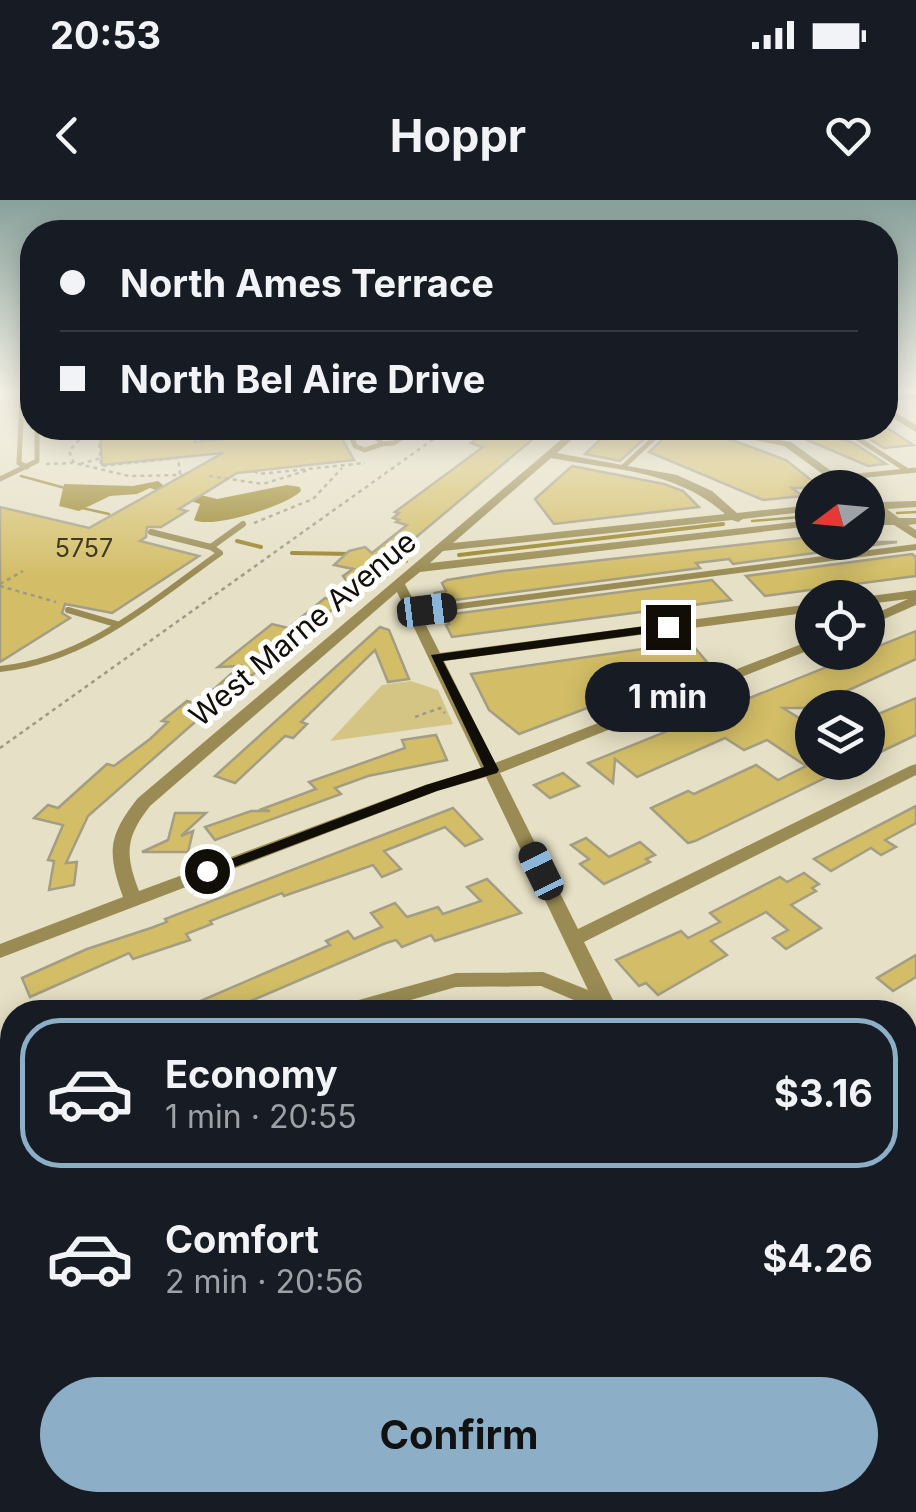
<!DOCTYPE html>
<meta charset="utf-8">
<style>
:root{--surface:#171b24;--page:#242831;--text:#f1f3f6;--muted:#9ea1a6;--line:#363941;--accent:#8caec7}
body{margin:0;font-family:Inter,sans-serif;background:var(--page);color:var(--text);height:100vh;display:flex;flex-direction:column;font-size:38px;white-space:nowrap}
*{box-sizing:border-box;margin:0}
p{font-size:32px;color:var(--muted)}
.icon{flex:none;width:55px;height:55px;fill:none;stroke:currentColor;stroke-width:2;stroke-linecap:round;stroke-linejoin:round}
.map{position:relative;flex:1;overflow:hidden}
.panel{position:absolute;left:0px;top:800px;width:918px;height:512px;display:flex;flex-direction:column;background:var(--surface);border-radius:40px 40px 0 0;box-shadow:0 5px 25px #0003}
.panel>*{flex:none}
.hud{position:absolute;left:20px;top:20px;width:878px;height:220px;border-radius:40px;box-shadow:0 5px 25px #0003;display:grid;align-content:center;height:220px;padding:0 40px;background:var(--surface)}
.needle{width:65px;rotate:254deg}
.controls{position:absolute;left:795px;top:270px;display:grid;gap:20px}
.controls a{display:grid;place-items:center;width:90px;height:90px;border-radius:50%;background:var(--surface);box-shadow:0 5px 25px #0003;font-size:50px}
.end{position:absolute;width:45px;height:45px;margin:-22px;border:12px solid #100e06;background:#fff;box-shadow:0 0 0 5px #fff}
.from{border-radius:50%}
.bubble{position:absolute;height:70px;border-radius:35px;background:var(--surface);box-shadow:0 5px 25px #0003;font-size:32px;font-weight:700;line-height:70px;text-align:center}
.car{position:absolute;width:30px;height:60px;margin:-30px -15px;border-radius:12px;box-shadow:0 0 8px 2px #0007;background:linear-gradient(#222 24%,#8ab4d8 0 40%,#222 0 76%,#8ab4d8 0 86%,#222 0)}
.hud b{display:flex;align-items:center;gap:35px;height:95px;font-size:38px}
.hud b+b{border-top:2px solid var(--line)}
.hud i{width:25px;height:25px;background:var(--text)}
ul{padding:18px 0 0;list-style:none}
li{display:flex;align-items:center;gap:30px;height:150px;margin:0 20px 15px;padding:0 20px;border:5px solid transparent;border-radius:40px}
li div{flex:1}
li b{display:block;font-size:38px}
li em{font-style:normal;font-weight:700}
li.active{border-color:var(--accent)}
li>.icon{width:90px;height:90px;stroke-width:1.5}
.button{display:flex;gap:20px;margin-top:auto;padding:20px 40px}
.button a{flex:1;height:115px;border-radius:60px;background:var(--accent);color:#111;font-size:40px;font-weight:700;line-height:115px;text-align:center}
.status{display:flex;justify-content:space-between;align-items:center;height:70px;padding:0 50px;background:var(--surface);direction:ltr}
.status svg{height:28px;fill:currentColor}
header{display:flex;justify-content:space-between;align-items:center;height:130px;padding:0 40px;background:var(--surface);font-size:45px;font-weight:700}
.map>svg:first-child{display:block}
</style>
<div class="status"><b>20:53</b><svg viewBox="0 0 49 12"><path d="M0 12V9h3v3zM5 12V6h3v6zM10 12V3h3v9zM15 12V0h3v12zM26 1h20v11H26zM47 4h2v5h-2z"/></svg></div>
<header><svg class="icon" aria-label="back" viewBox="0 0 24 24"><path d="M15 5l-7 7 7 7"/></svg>Hoppr<svg class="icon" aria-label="heart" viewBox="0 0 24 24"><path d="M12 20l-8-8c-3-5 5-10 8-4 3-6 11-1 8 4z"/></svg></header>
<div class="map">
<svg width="916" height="1312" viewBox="0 0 916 1312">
<rect width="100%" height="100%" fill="#e6e0c6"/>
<g fill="#d5c584">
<polygon points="411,481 438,490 453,524 330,541 382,485"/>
<polygon points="905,936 916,939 916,1181 905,1181"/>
<polygon points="49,1300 308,1300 249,1312 27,1312"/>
</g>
<path fill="#988428" d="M 158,281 L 164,286 L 217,299 L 287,285 L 300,287 L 301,291 C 287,306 212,329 194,320 L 200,304 L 150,288 L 137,294 L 110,296 L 79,311 L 59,306 L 64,284 L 133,286 Z"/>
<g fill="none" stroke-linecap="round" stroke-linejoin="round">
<g stroke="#988428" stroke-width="2.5">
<polyline points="21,276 65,288"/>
<polyline points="82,308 109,314"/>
<polyline points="897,313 916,312"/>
<polyline points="868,314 872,314"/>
<polyline points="752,321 812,316"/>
<polyline points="711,325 723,324"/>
</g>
<g stroke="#988428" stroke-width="4">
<polyline points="237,341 261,347"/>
<polyline points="292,353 353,354"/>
<polyline points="459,355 723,324"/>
<polyline points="384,360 406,361"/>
</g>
</g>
<g fill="#d3be67" stroke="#a39d84" stroke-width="2.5">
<polygon points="100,228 192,228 195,242 226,239 223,228 276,228 277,234 336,228 354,260 237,273 179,309 187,311 161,327 147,327 146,337 140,341 199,356 112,413 65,404 62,413 70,418 0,462 0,307 89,328 223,253 102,265"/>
<polygon points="491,228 546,228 402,349 350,385 343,376 353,369 334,365 349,351 365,347 372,353 407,325 396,322 399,320 393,318 399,313 395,312 483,247 471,243"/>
<polygon points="621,228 653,228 653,231 620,261 585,254 607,233 613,234"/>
<polygon points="885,228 889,229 913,245 884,248 855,230"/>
<polygon points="808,232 852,242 886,264 868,266 805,239"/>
<polygon points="669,233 698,238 698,233 732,240 786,260 821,288 792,288 803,296 763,300 649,252"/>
<polygon points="572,266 664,284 683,291 699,307 554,324 535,299"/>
<polygon points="810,337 812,342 897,342 733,364 729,359 696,363 700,368 440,402 435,393 446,391 442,383 447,380 503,371"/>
<polygon points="912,354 916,357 916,376 765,396 746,376"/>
<polygon points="712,380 731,400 452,437 446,425 449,424 445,415"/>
<polygon points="325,398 341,402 327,414 311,411 318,420 219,503 204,498 240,466 218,467 272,424 288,428"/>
<polygon points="380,427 389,430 409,479 388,482 375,450 301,522 307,524 293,538 285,536 235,583 215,576"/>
<polygon points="916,431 916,459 840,494 863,508 783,508 812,526 812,563 858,562 695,641 688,643 651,608 688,591 694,594 756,565 778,580 806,566 767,540 744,550 725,538 637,577 615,559 613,583 588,563"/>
<polygon points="690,442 707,462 656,473 661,480 519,534 489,510 471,474"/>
<polygon points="916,498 916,535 868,558 868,510 876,515"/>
<polygon points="187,501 211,508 88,616 66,663 77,662 74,685 49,690 54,661 48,660 63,625 34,618 48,605 58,608 107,564 114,566 150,539 168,522 162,521"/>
<polygon points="436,535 447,560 368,576 335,588 341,594 215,640 205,627 251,611 270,611 262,609 316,589 309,582 405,548 402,540"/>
<polygon points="563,573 579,586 550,598 534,585"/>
<polygon points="916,606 916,623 885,640 896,647 881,655 871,648 831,671 814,659"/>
<polygon points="453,608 482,639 465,646 445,627 384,651 401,669 382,677 373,665 284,696 282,693 210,721 212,724 186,734 190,740 133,759 129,753 30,797 22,778 87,749 151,728 167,722 165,719"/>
<polygon points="175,613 206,613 181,636 193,631 188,652 142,652 168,640"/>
<polygon points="586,638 609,657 640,642 655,655 646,659 650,662 604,684 580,664 589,659 571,645"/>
<polygon points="804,673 819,684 812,688 816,691 791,705 821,728 786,749 773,738 788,730 766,712 711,741 727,755 658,795 646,783 639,786 616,760 681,731 688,738 720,722 710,713 780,677 787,682"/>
<polygon points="487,679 521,713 435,741 431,735 402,747 396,740 386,743 225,812 175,812 330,745 326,741 348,731 354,739 382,727 371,713 395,703 407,717 438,707 443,714 481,701 467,687"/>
<polygon points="916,755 916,777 893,791 877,778"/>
</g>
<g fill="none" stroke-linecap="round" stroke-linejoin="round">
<g stroke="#9d9985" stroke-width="2.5" stroke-dasharray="4 4" stroke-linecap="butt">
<polyline points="90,228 69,251 74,263 129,276 182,275"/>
<polyline points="98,228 101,266 178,258 180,274"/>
<polyline points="194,228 197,241 330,228"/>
<polyline points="46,264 73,263"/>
<polyline points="80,264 101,258"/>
<polyline points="254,271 259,274 365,263"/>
<polyline points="209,276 263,284 305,271 300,266"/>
<polyline points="254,323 313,299 342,268"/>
<polyline points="0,384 23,371"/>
<polyline points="0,386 56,402"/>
<polyline points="415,517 440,508 445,513"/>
<polyline points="0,548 449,228"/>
</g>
<polyline stroke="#9d9985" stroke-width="4" stroke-dasharray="11 11" stroke-linecap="butt" points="858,1312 916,1306"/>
<g stroke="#998b53" stroke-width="5">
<polyline points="27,193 22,199 19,263 27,267"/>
<polyline points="841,228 908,271"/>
<polygon points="358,230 373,233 382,244 365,250 355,246 350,232"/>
<polyline points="382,244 394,243 416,228"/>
<polyline points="623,267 665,228"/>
<polyline points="838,278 916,270"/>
<polyline points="0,279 37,261 37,228"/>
</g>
<g stroke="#998b53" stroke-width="6">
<polyline points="211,347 243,324"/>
<polyline points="68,410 116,424"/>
<polyline points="414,412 916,347"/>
<path d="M 0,469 C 87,460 151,402 220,353 L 211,347 L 151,332"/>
</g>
<g fill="#998b53" fill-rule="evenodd">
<polygon points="916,193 916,198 885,201 885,195"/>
<polygon points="885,206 916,225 916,232 885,213"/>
<path d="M 575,228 L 585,228 L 557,253 L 677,275 L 712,291 L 737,313 L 812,305 L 812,311 L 743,319 L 738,322 L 732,320 L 443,351 L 430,363 L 812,320 L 812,326 L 420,372 L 405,384 L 440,453 L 812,404 L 812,412 L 444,461 L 495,563 L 812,440 L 812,449 L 500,573 L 578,729 L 910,566 L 916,564 L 916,575 L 584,742 L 613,800 L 628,806 L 631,812 L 602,812 L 541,786 L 456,787 L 369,812 L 334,812 L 337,806 L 456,773 L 543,772 L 588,790 L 486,577 L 437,591 L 0,758 L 0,744 L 123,697 C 107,652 108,636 138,598 ZM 551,258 C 614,270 676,270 725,314 L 453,343 ZM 397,392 L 481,568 L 425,585 L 139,691 C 125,654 125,638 150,606 Z"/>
<polygon points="693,228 711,228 791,242 855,288 842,288 784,246"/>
<polygon points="868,297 878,302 916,301 916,307 887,309 899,318 916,318 916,324 908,325 916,330 916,339 894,325 868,325 868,319 885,318 868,308"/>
<polygon points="916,390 916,405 868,426 868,417 908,399 868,404 868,398 863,397"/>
<polygon points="916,888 916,908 905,913 905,893"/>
<polygon points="905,917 916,921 916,941 905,936"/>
<polygon points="12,951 12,971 0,976 0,955"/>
</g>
<defs>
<g id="rail">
<polyline points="905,1245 916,1244"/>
<polyline points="403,1312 461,1300"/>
</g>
</defs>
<use href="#rail" stroke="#817d6c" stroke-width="11"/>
<use href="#rail" stroke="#fff" stroke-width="8" stroke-dasharray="22" stroke-linecap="butt"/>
</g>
<linearGradient id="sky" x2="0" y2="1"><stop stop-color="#88a19b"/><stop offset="0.51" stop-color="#f4f1e5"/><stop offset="1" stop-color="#f4f1e5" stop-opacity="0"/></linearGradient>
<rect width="916" height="377" fill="url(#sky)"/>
<polygon fill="#100e06" points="668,423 672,430 443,461 499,570 497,573 437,591 213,675 201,675 199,671 426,585 484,567 431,455"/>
<g text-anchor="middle" stroke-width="10" stroke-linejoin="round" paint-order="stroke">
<g font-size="25" fill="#413a1e">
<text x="84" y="357">5757</text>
</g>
<g font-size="30" fill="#100e06" stroke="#fff">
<text transform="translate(303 429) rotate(-40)" y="10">West Marne Avenue</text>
</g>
</g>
</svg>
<div class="controls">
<a><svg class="needle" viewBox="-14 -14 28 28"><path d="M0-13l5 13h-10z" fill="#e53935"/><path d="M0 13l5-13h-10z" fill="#9ea1a6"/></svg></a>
<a><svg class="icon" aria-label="locate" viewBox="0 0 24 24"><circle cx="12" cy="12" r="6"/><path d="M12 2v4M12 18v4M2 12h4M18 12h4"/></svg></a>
<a><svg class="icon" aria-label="layers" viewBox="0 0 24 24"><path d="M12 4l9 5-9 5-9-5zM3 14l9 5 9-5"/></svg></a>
</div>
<i class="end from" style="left:207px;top:671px"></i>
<i class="end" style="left:668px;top:427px"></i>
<div class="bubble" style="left:585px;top:462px;width:165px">1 min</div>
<i class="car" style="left:427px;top:410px;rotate:83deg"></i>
<i class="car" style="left:541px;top:671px;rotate:334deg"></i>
<div class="hud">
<b><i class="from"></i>North Ames Terrace</b>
<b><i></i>North Bel Aire Drive</b>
</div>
<section class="panel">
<ul>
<li class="active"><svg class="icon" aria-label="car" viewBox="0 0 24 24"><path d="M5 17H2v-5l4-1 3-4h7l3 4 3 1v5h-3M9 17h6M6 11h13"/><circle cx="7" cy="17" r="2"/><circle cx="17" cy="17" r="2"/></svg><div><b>Economy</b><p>1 min · 20:55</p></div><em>$3.16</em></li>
<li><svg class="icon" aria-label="car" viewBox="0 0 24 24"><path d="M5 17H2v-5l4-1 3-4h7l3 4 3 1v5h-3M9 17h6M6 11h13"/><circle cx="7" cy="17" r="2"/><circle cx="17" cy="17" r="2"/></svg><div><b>Comfort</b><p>2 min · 20:56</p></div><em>$4.26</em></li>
</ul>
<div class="button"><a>Confirm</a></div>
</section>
</div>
